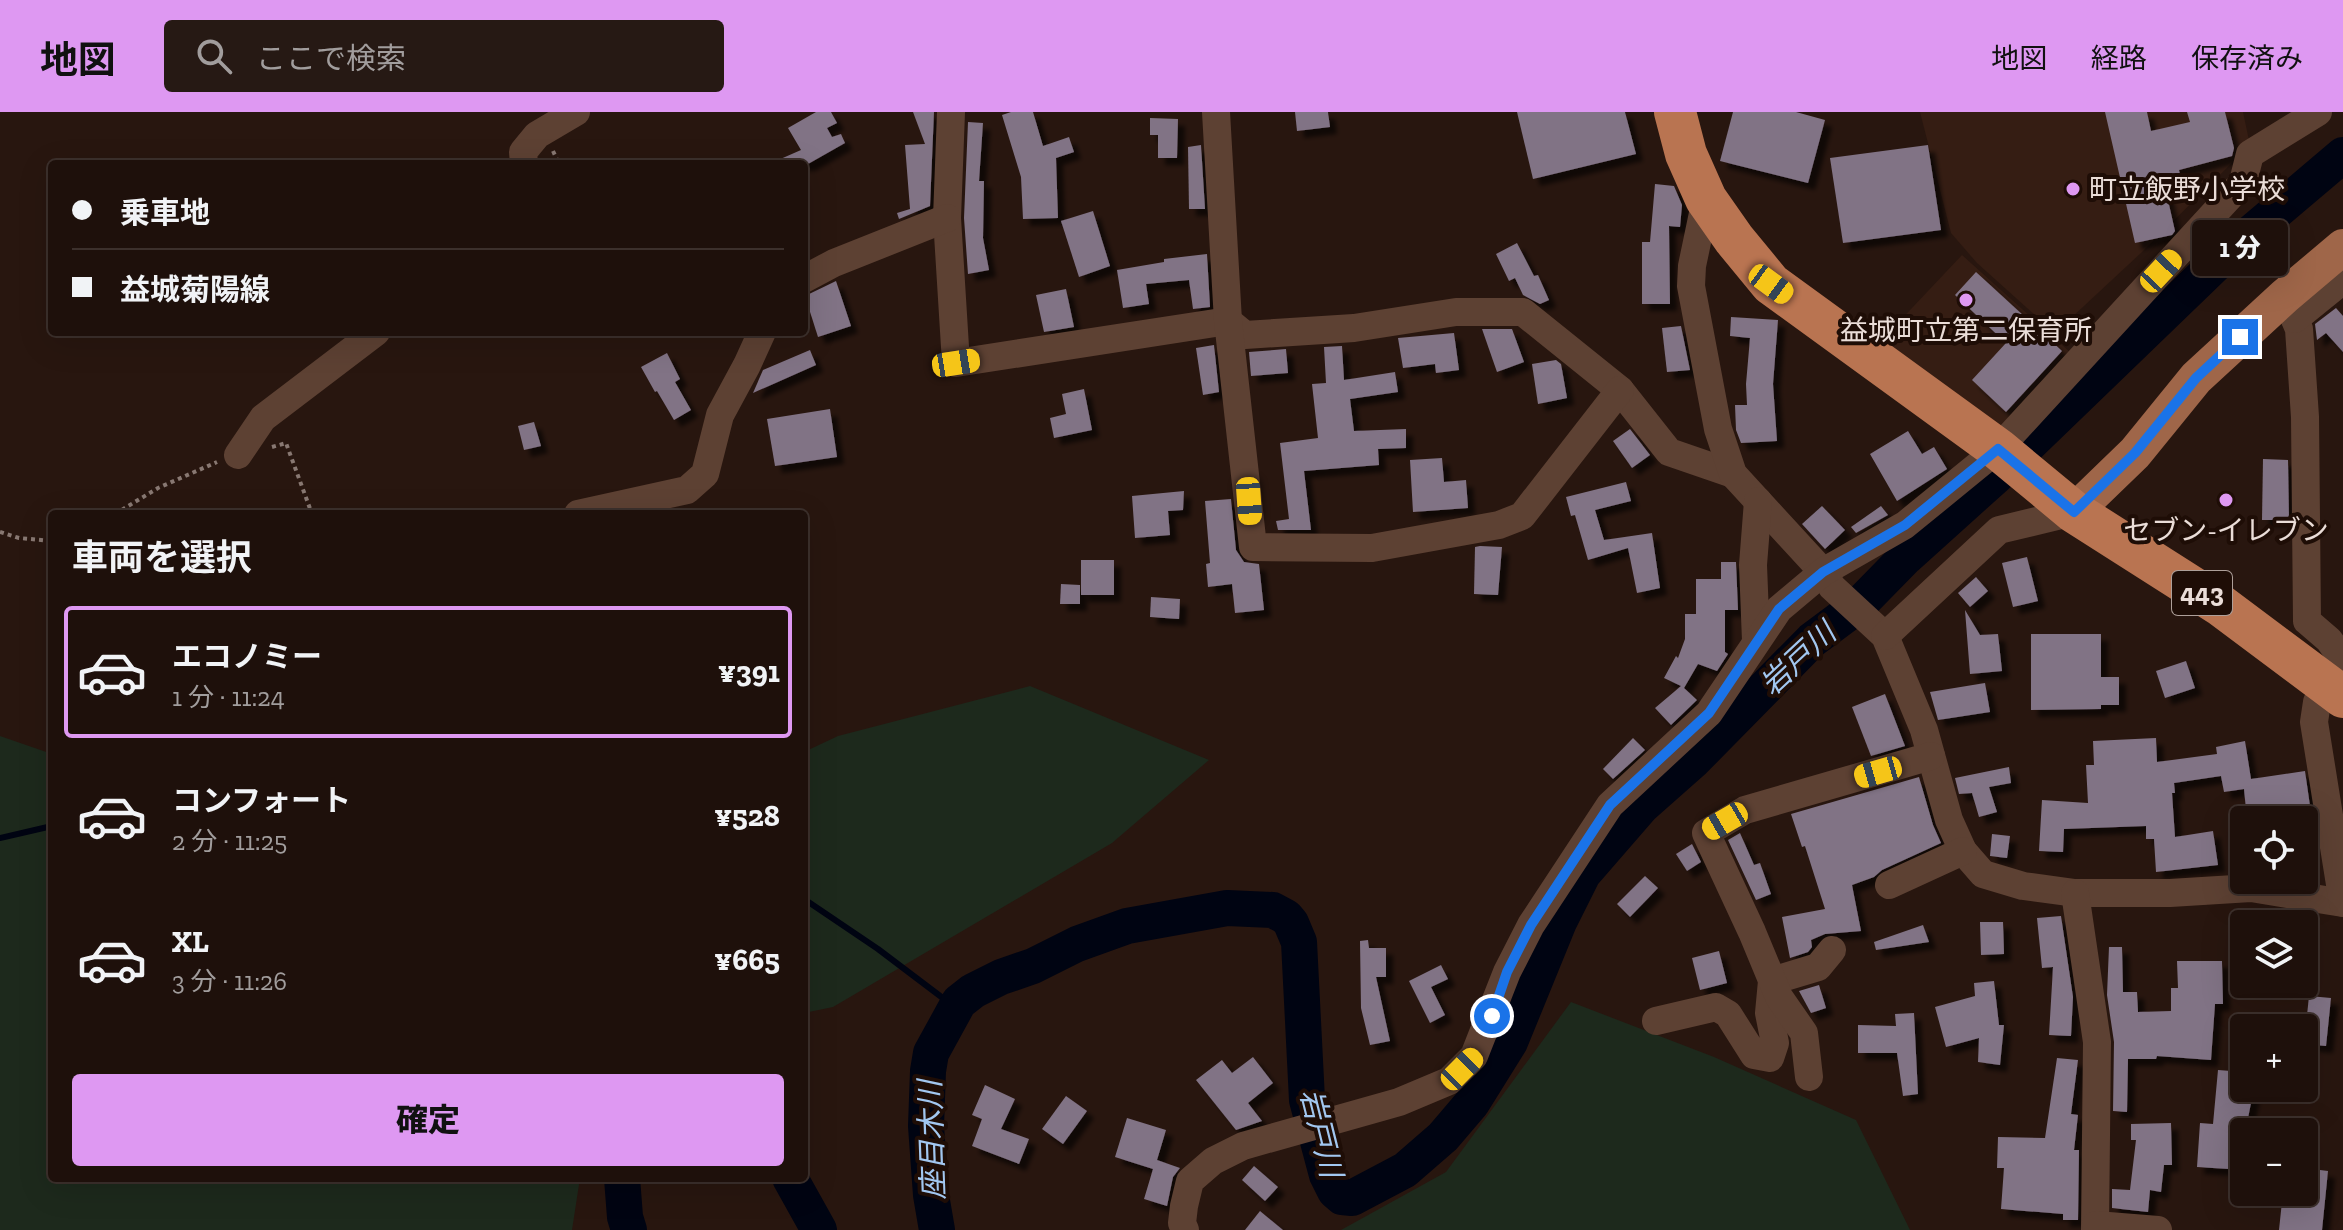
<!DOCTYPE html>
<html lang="ja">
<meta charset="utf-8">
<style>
:root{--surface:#1e100b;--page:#261914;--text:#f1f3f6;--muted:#a19d9d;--line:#3c302c;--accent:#de98f2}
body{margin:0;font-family:"Zilla Slab","Noto Sans JP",serif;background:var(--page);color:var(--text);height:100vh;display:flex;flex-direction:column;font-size:30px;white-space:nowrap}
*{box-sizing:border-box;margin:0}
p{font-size:26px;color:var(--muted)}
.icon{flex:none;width:44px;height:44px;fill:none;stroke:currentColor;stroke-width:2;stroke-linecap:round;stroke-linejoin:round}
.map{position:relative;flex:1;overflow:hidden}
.panel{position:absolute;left:48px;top:398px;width:760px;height:672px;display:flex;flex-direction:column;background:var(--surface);border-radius:8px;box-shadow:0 8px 32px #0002,0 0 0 2px var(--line)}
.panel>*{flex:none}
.hud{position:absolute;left:48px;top:48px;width:760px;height:176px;border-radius:8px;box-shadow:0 8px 32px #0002,0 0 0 2px var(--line);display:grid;align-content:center;height:176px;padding:0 24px;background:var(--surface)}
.fabs{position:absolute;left:2230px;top:694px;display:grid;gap:16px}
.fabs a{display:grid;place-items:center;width:88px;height:88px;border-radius:8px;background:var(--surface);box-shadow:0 8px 32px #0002,0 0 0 2px var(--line);font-size:40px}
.end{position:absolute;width:36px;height:36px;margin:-18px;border:10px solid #1a73e8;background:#fff;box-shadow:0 0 0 4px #fff}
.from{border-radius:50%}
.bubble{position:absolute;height:56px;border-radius:8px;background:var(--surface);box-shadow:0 8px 32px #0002,0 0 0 2px var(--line);font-size:26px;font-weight:800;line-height:56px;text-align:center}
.car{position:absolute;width:24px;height:48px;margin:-24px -12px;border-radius:10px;box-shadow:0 0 6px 2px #0007;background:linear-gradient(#f5c518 24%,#345 0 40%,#f5c518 0 76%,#345 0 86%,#f5c518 0)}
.hud b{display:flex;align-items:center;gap:28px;height:76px;font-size:30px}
.hud b+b{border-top:2px solid var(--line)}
.hud i{width:20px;height:20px;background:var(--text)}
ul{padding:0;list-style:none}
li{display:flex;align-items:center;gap:24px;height:132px;margin:0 16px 12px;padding:0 8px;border:4px solid transparent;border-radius:8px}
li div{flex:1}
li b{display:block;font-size:30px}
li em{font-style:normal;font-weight:800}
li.on{border-color:var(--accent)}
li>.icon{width:72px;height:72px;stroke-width:1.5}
h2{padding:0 24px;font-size:36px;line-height:96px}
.cta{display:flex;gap:16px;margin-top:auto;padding:16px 24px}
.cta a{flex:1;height:92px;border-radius:8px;background:var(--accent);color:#111;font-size:32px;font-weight:800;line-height:92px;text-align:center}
header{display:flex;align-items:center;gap:48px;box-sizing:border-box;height:112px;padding:0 40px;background:var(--accent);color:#111}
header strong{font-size:38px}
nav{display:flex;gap:44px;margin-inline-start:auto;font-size:28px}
.search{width:560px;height:72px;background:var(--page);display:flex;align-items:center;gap:20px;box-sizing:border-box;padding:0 28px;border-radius:8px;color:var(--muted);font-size:30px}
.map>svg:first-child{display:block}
</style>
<header>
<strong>地図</strong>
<div class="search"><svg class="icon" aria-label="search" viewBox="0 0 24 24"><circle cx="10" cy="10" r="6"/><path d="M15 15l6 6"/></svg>ここで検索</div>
<nav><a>地図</a><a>経路</a><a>保存済み</a></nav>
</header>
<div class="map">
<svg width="2343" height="1118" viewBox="0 0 2343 1118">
<defs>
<filter id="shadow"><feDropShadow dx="7" dy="7" stdDeviation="2" flood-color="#0009"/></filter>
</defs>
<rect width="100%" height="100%" fill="#28160f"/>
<g fill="#351d13">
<polygon points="1920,0 2243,0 2250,33 2142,140 2055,221 1977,151 1951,121"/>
<polygon points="1962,143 2072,242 2001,319 1878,232"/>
</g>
<g fill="#1d291c">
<polygon points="1030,574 1209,648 1112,731 833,895 804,901 804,640 838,624"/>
<polygon points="0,624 52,642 52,1066 580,1066 572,1118 0,1118"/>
<polygon points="1571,890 1714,945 1856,1008 1910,1118 1341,1118 1446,1060"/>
</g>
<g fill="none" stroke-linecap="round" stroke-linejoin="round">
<g stroke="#000412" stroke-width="6">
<polyline points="0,726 52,714"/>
<polyline points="804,787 878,837 956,896"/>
</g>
<g stroke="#000412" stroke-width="36">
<polyline points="622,1066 625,1105 629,1118"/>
<polyline points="790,1066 819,1118"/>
<polyline points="937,1118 931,1083 926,1014 928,959 931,941 959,890 973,879 1001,865 1033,854 1077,832 1127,814 1227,796 1273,798 1286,805 1291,811 1299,830 1307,988 1327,1063 1335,1079 1342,1085 1352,1086 1405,1058 1443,1025 1472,991 1510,930 1559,810 1583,762 1642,694 1694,648 1812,528 1859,493 1906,445 1996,364 2226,142 2343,43"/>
</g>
</g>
<g fill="#817385" filter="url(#shadow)">
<polygon points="816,0 831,0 837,11 827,16 832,25 841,22 845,31 808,52 769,52 801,38 788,16"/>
<polygon points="913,0 934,0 930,94 899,107 897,101 910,97 905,33 925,32"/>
<polygon points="1011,0 1033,0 1043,34 1069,25 1074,40 1056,46 1058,106 1023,107 1021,65 1002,3"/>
<polygon points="1295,0 1328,0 1330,15 1297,19"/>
<polygon points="1517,0 1625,0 1636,42 1533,67"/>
<polygon points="1733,0 1796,0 1825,8 1808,71 1720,49"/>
<polygon points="2105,0 2147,0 2151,19 2190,10 2187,0 2225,0 2234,36 2232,44 2179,58 2182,72 2165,75 2175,119 2172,123 2135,131"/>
<polygon points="1150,6 1178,7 1177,46 1158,46 1158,23 1150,23"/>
<polygon points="968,10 983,11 979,69 984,69 983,126 989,158 968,162 964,106"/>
<polygon points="1201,33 1205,97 1189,97 1188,35"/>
<polygon points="1928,33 1941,118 1843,131 1830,46"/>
<polygon points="1655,72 1674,74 1682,93 1680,115 1669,114 1670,192 1642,192 1642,130 1650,130"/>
<polygon points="1093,99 1110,154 1079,165 1061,109"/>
<polygon points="1517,131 1534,164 1538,163 1549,188 1540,192 1523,183 1515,166 1509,169 1496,142"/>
<polygon points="1207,142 1210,195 1193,197 1189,168 1146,172 1149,192 1123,196 1117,158 1164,150 1164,147"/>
<polygon points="1976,160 2062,239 2006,300 1972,268 2006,231 1955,183"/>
<polygon points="836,169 851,214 818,225 805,184"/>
<polygon points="1066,177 1074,215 1044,220 1036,183"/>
<polygon points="2336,196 2343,204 2343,240 2326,221 2317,228 2315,212"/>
<polygon points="1731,205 1778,208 1773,272 1777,329 1741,331 1736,318 1735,293 1747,293 1746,272 1750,226 1730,224"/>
<polygon points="1681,214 1690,258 1667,260 1662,216"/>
<polygon points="1482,217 1512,217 1524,250 1497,260"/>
<polygon points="1454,221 1459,258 1436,261 1435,252 1403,256 1398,226"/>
<polygon points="1214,233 1219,280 1203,283 1196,236"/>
<polygon points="1342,234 1344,268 1395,260 1398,280 1350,287 1354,319 1406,317 1406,336 1378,337 1379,353 1304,359 1311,418 1278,418 1276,409 1289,407 1280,331 1318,326 1312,272 1326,271 1324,235"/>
<polygon points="1286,237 1288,261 1251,264 1249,240"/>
<polygon points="810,238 816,253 753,281 763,258"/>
<polygon points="667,241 680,267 675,270 691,298 674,308 657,279 655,280 641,255"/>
<polygon points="1556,248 1561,252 1567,286 1538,292 1532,252"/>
<polygon points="1084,277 1092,318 1054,326 1050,306 1066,302 1062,282"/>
<polygon points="830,297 837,345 775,354 767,307"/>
<polygon points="534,310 541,334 524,338 518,314"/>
<polygon points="1630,317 1650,343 1632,356 1613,329"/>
<polygon points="1908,319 1922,342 1934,335 1947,357 1897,389 1870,342"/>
<polygon points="1442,346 1444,370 1466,368 1468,396 1413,400 1410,348"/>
<polygon points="2263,347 2288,348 2289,408 2262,408"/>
<polygon points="1626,370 1631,389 1595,398 1604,428 1652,421 1660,476 1637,481 1628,436 1588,448 1575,403 1571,404 1566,385"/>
<polygon points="1184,379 1183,398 1168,399 1170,423 1135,426 1132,384"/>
<polygon points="1231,387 1236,438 1244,450 1259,452 1264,498 1235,501 1232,472 1208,475 1206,452 1210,451 1205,389"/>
<polygon points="1822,394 1845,418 1825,437 1802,412"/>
<polygon points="1881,394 1888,403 1856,421 1851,415"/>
<polygon points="1480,434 1502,435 1498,483 1474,482 1475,435"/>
<polygon points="2027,445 2038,489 2013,495 2002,451"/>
<rect x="1081" y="448" width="33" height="35"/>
<polygon points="1721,450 1736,450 1738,498 1725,498 1725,540 1728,542 1717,559 1698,552 1684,576 1697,588 1671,613 1655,596 1681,574 1664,566 1676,544 1678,546 1685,527 1685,502 1696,502 1696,467 1721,467"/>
<polygon points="1976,465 1988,479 1970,495 1958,481"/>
<polygon points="1061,472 1080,473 1080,492 1060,492"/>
<polygon points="1151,485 1180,487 1179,507 1150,505"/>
<polygon points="1965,498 1980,523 1998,522 2002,559 1970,562"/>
<polygon points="2031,522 2101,522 2101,565 2119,565 2119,593 2101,593 2101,597 2031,598"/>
<polygon points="2186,549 2195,576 2165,586 2156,559"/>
<polygon points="1985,571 1990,600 1938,608 1930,580"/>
<polygon points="1885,582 1905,634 1871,644 1852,595"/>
<polygon points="1633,626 1645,638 1613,667 1603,657"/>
<polygon points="2156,626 2157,650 2217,642 2216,635 2245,629 2251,667 2305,659 2312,708 2247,708 2244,677 2224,680 2221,664 2174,671 2175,681 2172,681 2175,725 2213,719 2218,753 2156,760 2154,727 2146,727 2146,714 2064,717 2063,740 2039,739 2042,688 2088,691 2086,653 2094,653 2093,629"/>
<polygon points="2009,655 2011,671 1989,675 1997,700 1979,705 1972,681 1959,682 1955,666"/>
<polygon points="1919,665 1933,713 1941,731 1882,758 1874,765 1852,773 1861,819 1825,822 1811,828 1812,835 1808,840 1790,846 1782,805 1825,797 1805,734 1802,735 1791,702"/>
<polygon points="1740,721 1754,753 1760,751 1771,782 1756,788 1728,728"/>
<polygon points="1992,722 2010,724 2007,746 1990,744"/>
<polygon points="1692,732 1701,750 1687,759 1676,742"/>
<polygon points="1645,764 1658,776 1630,805 1617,792"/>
<polygon points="2061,804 2073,885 2071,924 2049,923 2053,855 2042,856 2037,806"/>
<polygon points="1980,810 2003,810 2004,842 1981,843"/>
<polygon points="1923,813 1929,830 1876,838 1874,830"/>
<polygon points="1368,828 1369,836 1386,836 1386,865 1376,865 1390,929 1370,933 1361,896 1360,829"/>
<polygon points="2109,835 2122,835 2123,880 2137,880 2138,900 2171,899 2171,876 2178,876 2177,849 2222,849 2223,892 2215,892 2211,948 2157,944 2156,947 2128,947 2127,1000 2113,999 2114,930 2107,883"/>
<polygon points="1719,839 1727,871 1700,878 1692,846"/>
<polygon points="1441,853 1448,867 1431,875 1445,903 1430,911 1409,869"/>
<polygon points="1994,869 1999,913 2004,913 2000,953 1978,950 1979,926 1946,935 1935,895 1975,884 1974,871"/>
<polygon points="1819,873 1826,896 1811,901 1799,879"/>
<polygon points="2309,884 2331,886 2326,934 2304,932"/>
<polygon points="1914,901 1918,982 1903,984 1897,941 1858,941 1858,913 1896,914 1895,902"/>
<polygon points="1253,945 1273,971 1248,991 1262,1009 1236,1018 1196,968 1222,948 1232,961"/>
<polygon points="2057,946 2078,948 2071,1002 2078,1003 2074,1038 2079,1038 2078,1108 2063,1108 2063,1102 2001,1097 2004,1056 1997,1056 1998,1025 2045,1026"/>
<polygon points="2218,958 2244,960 2244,976 2254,976 2247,1011 2232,1010 2229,1057 2197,1055 2200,1011 2213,1012"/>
<polygon points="985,973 1015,987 1001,1017 1029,1027 1019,1052 972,1034 982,1007 972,1003"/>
<polygon points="1066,984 1087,999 1063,1032 1042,1017"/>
<polygon points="1127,1006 1166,1018 1157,1048 1180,1056 1173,1065 1167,1094 1144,1087 1153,1057 1115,1045"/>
<polygon points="2171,1011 2172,1053 2164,1053 2161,1080 2150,1078 2148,1100 2112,1096 2112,1077 2130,1078 2136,1028 2131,1028 2131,1012"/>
<polygon points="1254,1054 1278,1075 1265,1089 1242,1068"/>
<polygon points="2304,1056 2328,1059 2322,1118 2279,1118 2283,1080 2304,1080"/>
<polygon points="1260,1099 1283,1118 1245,1118"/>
</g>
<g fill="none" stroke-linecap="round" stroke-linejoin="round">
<g stroke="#887872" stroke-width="4" stroke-dasharray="4 4" stroke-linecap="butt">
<polyline points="553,39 559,52"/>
<polyline points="272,335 286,331 312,402"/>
<polyline points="115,402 158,376 217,350"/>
<polyline points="0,420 19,426 52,429"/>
</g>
<g stroke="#5d4133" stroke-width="28">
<polyline points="951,0 947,106 956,251 1228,209 1245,223 1354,216 1456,200 1523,200 1620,278 1669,340 1733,362"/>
<polyline points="1216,0 1228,209 1253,435 1372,436 1499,413 1522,404 1620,278"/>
<polyline points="524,52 523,40 537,23 576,0"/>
<polyline points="1706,87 1692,154 1691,174 1718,317 1733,362 1823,460 1832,475 1885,524 1924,618 1949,708 1963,739 1983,762 2023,774 2075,781 2170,781 2251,776 2343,791"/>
<polyline points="804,167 834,151 947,106"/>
<polyline points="2285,184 2299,217 2305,305 2307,509 2329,528 2343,548"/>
<polyline points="2295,207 2343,168"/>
<polyline points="238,343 263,306 376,220"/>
<polyline points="578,402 687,378 705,362 720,303 747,253 762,220"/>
<polyline points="1885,524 1999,418 2074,400"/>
<polyline points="1756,529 1753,453 1758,389"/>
<polyline points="2325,573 2317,590 2314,610 2343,791"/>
<polyline points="1889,773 1963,739"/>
<polyline points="2075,781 2097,930 2095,1118"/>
<polyline points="1656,909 1716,895 1728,902 1754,943 1770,946 1775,931 1769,901 1772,869 1818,855 1832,838"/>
<polyline points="1809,965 1804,921 1779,885 1752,820 1706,721 1745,698 1931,644"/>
<polyline points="2096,1113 2158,1118"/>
<polyline points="1185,1118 1182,1111 1184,1094 1190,1069 1213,1049 1243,1034 1399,990 1449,969 1474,944 1507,860 1531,813 1610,693 1709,601 1779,497 1823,460 1905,413 1998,337 2243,70 2250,42 2318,0"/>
</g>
<polyline stroke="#9f6649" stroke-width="36" points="2074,400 2135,341 2196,266 2285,184 2343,135"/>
<polyline stroke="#b97451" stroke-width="42" points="1675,0 1686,42 1706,87 1734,127 1771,172 1998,337 2074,400 2220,493 2343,585"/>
</g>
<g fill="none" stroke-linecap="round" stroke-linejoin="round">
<polyline stroke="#1a73e8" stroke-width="10" points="1492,904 1507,860 1531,813 1610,693 1709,601 1779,497 1823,460 1905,413 1998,337 2074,400 2135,341 2196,266 2240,225"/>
</g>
<g fill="#de98f2" stroke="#1e0d06" stroke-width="3">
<circle cx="2073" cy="77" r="8"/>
<circle cx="1966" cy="188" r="8"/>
<circle cx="2226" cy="388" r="8"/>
</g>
<g text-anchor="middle" stroke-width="8" stroke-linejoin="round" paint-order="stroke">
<rect fill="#1e0d06" stroke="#ad9f99" stroke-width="2" x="2172" y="459" width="60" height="44" rx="6"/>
<g font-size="26" font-weight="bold" fill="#eaddd8">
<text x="2202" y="490">443</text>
</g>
<g font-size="28" fill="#eaddd8" stroke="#1e0d06">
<text x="2089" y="87" text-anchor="start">町立飯野小学校</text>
<text x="1966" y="228">益城町立第二保育所</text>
<text x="2226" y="428">セブン-イレブン</text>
</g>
<g font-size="30" font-style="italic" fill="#a2c7f0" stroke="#1e0d06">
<text transform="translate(1798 547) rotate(-43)" y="10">岩戸川</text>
<text transform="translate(1321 1021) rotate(76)" y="10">岩戸川</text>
<text transform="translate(932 1028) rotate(-92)" y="10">座目木川</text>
</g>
</g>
</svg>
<div class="fabs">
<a><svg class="icon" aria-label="locate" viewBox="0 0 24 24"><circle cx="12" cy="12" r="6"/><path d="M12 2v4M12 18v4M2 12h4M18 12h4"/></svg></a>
<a><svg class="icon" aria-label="layers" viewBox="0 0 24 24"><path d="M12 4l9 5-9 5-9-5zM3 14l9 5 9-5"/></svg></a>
<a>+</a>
<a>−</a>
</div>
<i class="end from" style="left:1492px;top:904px"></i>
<i class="end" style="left:2240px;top:225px"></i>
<div class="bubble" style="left:2192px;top:108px;width:96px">1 分</div>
<i class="car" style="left:2161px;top:159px;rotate:43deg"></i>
<i class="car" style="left:1771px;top:172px;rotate:126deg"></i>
<i class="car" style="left:956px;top:251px;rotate:81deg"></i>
<i class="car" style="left:1249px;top:389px;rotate:176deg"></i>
<i class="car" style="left:1878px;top:660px;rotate:254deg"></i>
<i class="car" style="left:1725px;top:709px;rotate:240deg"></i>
<i class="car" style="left:1462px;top:957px;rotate:45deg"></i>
<div class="hud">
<b><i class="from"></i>乗車地</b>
<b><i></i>益城菊陽線</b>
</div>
<section class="panel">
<h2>車両を選択</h2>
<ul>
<li class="on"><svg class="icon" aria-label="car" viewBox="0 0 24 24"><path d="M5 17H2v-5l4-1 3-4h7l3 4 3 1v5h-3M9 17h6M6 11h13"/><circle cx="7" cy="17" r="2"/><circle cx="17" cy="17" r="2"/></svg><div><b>エコノミー</b><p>1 分 · 11:24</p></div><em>¥391</em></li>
<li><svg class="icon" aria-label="car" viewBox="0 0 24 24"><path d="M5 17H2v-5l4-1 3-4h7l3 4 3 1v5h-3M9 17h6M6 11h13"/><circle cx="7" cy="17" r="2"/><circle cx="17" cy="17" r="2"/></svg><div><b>コンフォート</b><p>2 分 · 11:25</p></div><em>¥528</em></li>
<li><svg class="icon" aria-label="car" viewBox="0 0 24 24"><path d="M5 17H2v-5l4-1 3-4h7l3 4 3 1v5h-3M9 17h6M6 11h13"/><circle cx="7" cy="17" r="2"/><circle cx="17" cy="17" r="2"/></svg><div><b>XL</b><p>3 分 · 11:26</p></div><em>¥665</em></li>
</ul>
<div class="cta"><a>確定</a></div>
</section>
</div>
